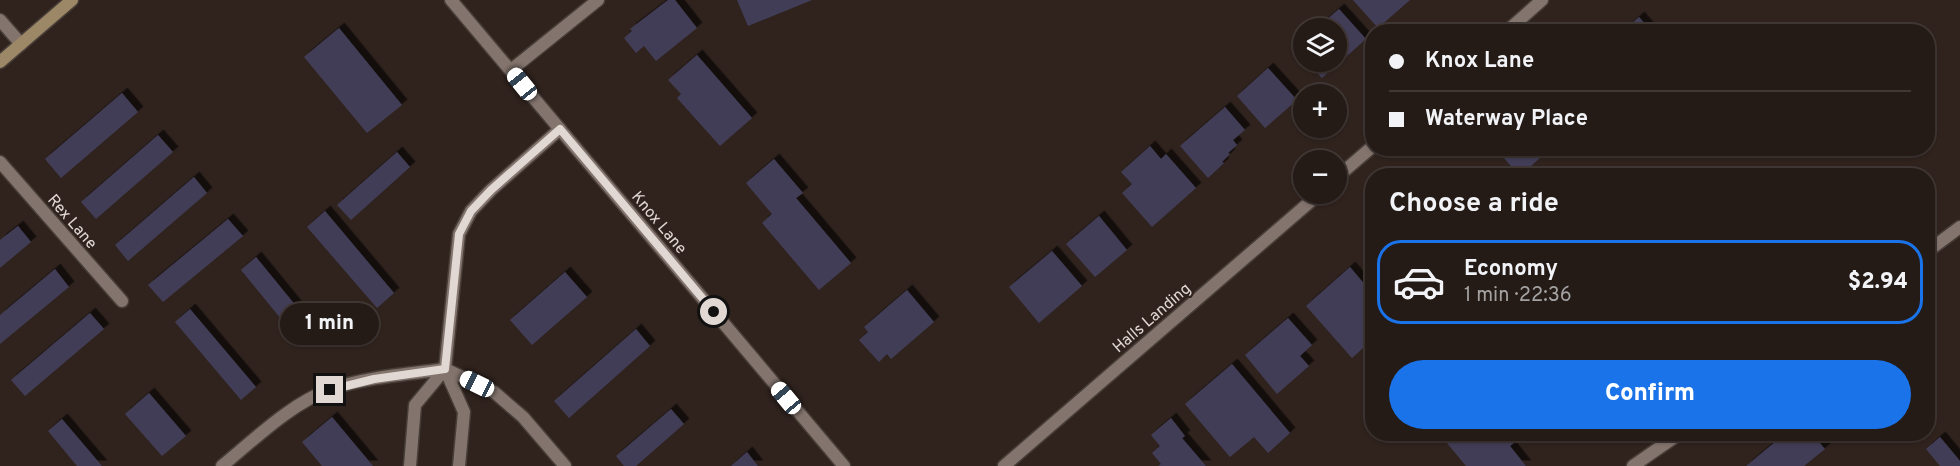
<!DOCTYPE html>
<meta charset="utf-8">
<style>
:root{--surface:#241a16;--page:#302723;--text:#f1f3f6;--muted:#a3a1a1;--line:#413835;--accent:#1a73e8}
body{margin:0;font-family:Overpass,sans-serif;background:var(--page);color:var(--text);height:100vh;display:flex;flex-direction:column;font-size:22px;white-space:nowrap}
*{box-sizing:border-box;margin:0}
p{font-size:20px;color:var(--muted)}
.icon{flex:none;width:33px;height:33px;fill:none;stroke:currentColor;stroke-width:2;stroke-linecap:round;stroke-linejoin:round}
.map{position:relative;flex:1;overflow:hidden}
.drawer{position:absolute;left:1365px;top:168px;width:570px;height:273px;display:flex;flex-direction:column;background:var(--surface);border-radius:24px;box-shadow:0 2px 4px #0004,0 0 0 2px var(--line)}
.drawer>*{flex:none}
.banner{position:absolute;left:1365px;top:24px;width:570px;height:132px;border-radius:24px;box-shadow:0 2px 4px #0004,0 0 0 2px var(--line);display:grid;align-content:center;height:132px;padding:0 24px;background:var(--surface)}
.controls{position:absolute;left:1293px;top:18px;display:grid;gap:12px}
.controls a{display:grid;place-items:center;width:54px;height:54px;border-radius:50%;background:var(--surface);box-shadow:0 2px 4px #0004,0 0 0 2px var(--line);font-size:30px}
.end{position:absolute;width:27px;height:27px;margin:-14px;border:8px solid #e1d8d4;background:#111;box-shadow:0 0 0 3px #111}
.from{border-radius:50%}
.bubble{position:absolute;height:42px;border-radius:21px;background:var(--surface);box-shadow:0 2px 4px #0004,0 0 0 2px var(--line);font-size:20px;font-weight:800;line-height:42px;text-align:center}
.car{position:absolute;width:18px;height:36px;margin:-18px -9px;border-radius:8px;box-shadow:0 0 4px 2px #0007;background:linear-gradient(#fff 24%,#345 0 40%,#fff 0 76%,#345 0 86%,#fff 0)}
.banner b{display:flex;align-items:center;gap:21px;height:57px;font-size:22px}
.banner b+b{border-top:2px solid var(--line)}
.banner i{width:15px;height:15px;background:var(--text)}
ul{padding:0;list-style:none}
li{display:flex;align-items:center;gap:18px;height:84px;margin:0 12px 9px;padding:0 12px;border:3px solid var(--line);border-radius:24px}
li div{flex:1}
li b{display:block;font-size:22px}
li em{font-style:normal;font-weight:800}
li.selected{border-color:var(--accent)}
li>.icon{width:54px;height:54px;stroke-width:1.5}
h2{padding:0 24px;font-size:27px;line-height:72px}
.action{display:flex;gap:12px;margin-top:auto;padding:12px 24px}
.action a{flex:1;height:69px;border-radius:36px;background:var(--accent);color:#fff;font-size:24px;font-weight:800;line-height:69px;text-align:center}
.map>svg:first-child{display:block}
</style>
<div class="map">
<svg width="1960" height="466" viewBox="0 0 1960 466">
<defs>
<filter id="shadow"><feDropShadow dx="5.5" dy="-5.5" stdDeviation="0" flood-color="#0009"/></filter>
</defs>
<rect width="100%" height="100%" fill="#30231e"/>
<g fill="#423e57" filter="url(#shadow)">
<polygon points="668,0 675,0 697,28 656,61 644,46 636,53 624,38 632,31 630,29"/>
<polygon points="737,0 812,0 748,26"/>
<polygon points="1353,0 1410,0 1378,28"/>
<polygon points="1339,9 1366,39 1322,78 1307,62 1336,62 1336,28 1317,28"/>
<polygon points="1639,17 1652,32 1622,32"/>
<polygon points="339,28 402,105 367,133 304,57"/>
<polygon points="1304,40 1304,57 1295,48"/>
<polygon points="697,55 752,118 720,146 677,98 681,94 668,80"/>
<polygon points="1268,68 1297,100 1265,128 1237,96"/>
<polygon points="122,93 138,112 61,178 45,159"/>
<polygon points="1225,107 1245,130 1233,140 1237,145 1228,153 1230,154 1222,162 1224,163 1208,178 1180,146"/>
<polygon points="158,135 173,152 96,219 81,202"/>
<polygon points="1150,146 1161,159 1166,154 1196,188 1152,227 1122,193 1132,184 1121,172"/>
<polygon points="1495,148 1551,148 1520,176"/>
<polygon points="397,152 410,167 351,220 337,205"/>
<polygon points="774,159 803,193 796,198 851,263 819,290 762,223 772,214 746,183"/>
<polygon points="194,177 207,193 128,261 115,245"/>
<polygon points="325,211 394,293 377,308 307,227"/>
<polygon points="1099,216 1127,250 1095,277 1066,244"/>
<polygon points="228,219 243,236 163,302 148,285"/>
<polygon points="18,226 31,242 0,268 0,240"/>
<polygon points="1372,248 1372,268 1363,257"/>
<polygon points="1052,251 1082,286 1039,323 1009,287"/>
<polygon points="256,257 314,328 299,341 241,270"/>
<polygon points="1350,267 1372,293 1372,340 1352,358 1306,306"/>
<polygon points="55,269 69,287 0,344 0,315"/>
<polygon points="565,272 587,297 532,345 510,320"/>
<polygon points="907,290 934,322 891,359 887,354 879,362 859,340 868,332 864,327"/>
<polygon points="190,309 256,387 241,400 175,322"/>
<polygon points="90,313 104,329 25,396 11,380"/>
<polygon points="1288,318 1312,345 1300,356 1309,366 1277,394 1245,355"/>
<polygon points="636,329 650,346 569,418 554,401"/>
<polygon points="1232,364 1290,433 1268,453 1254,437 1230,457 1185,404"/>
<polygon points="149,393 186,436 162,456 125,414"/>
<polygon points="671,409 684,424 636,466 624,466 616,456"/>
<polygon points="332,417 373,466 322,466 302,442"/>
<polygon points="1171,418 1185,436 1182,438 1206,466 1158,466 1161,464 1152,453 1160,446 1151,435"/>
<polygon points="62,419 102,466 77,466 48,431"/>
<polygon points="1460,434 1525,434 1510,446 1526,466 1466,466 1447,443"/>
<polygon points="1785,434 1812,434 1825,449 1804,466 1746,466"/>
<polygon points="1940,437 1960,461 1960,466 1940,466 1926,449"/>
<polygon points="747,452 758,466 731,466"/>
</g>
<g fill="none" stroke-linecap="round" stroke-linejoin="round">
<defs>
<polyline id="lane" points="0,20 21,44"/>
<g id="street">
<polyline points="451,0 844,466"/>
<polyline points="1506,32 1542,0"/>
<polyline points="511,70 598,0"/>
<polyline points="0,162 122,301"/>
<polyline points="1336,178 1372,147"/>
<polyline points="1928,251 1960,227"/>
<polyline points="445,369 494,392 523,417 565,466"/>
<path d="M 222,466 C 255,439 291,403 331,389 C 367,377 407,374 445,369"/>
<polyline points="410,466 415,405 445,369"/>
<polyline points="459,466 464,412 445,369 459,234 471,211 491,190 560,129"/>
<polyline points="1004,466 1319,194"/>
<polyline points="1633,466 1679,434"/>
</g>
<polyline id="secondary" points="0,62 72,0"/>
</defs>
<use href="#lane" stroke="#483e38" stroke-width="15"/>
<use href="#street" stroke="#483e38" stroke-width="15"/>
<use href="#secondary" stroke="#483e38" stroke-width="15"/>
<use href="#lane" stroke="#83746d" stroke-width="12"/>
<use href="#street" stroke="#83746d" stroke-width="12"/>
<use href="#secondary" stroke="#9c8766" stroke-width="12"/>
</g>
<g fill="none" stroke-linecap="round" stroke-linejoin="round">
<polyline stroke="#e1d8d4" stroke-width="8" points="330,390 374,379 445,369 459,234 471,211 491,190 560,129 714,312"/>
</g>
<g text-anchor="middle" stroke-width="4.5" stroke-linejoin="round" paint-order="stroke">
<g font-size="16" fill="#e1d8d4" stroke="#30231e">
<text transform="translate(73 221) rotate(49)" y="6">Rex Lane</text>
<text transform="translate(660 222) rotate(50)" y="6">Knox Lane</text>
<text transform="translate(1151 317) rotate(-41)" y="6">Halls Landing</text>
</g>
</g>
</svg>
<div class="controls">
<a><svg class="icon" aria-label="layers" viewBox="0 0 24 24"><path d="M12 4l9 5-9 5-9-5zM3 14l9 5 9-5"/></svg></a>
<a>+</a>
<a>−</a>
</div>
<i class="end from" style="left:714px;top:312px"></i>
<i class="end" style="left:330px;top:390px"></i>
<div class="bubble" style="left:280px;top:303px;width:99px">1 min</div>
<i class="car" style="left:522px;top:84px;rotate:321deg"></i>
<i class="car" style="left:477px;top:384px;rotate:296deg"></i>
<i class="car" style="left:786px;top:398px;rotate:320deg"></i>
<div class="banner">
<b><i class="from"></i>Knox Lane</b>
<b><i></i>Waterway Place</b>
</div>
<section class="drawer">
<h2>Choose a ride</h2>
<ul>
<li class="selected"><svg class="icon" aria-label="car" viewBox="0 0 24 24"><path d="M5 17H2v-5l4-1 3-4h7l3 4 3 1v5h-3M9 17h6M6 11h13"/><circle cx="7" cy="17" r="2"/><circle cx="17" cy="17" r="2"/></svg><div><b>Economy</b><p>1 min · 22:36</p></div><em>$2.94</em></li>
</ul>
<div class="action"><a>Confirm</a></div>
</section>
</div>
